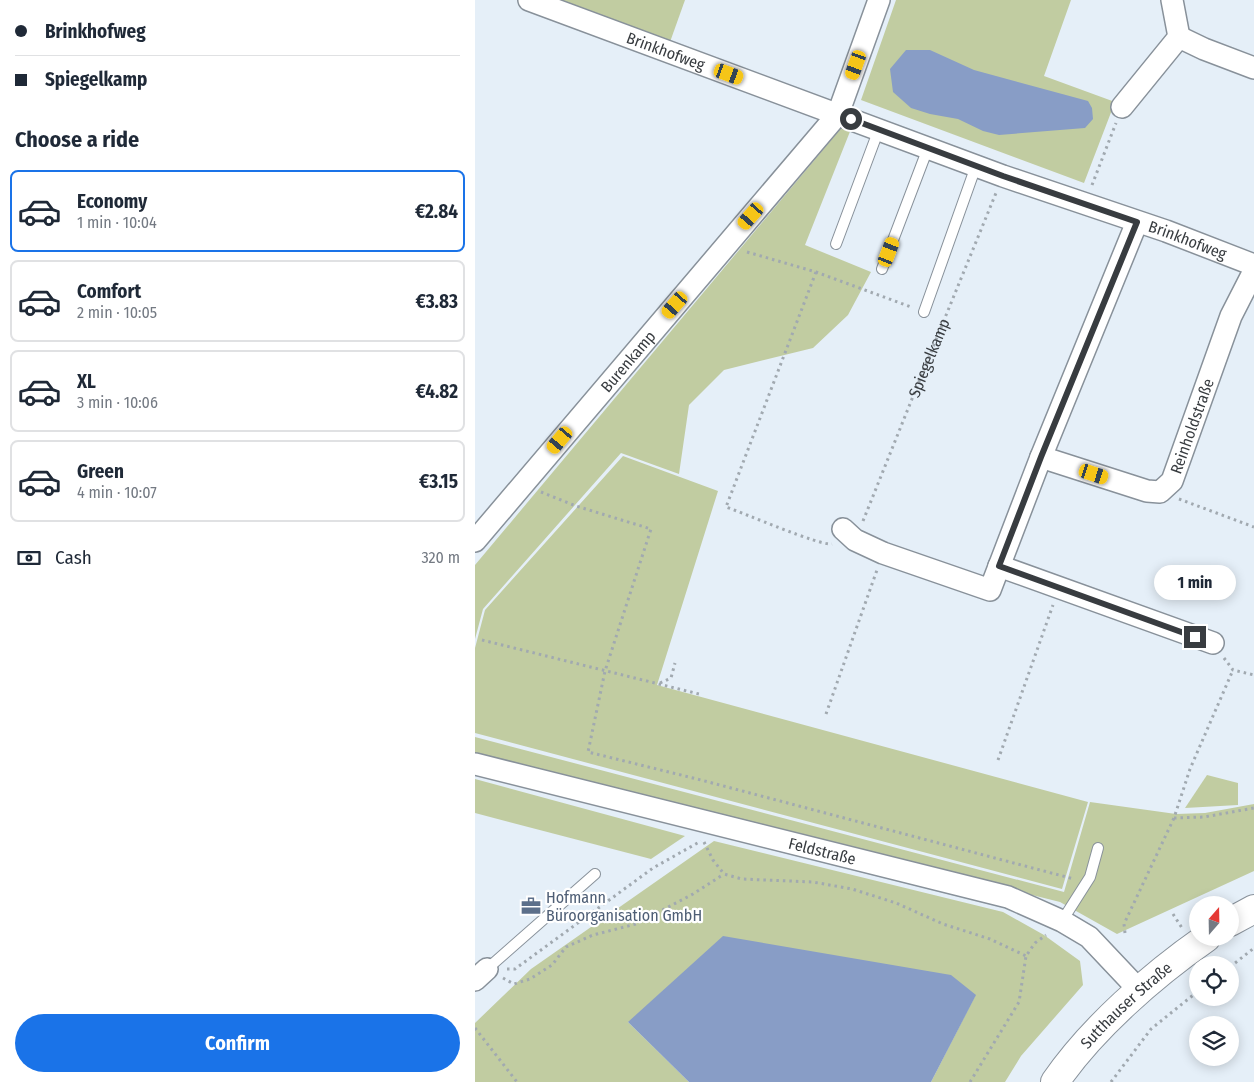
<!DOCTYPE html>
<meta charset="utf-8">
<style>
:root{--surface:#fff;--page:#f2f2f3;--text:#1f2937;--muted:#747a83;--line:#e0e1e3;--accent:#1a73e8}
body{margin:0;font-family:"Fira Sans Condensed",sans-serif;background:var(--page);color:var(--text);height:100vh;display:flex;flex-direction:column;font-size:19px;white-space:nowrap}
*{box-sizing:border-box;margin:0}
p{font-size:16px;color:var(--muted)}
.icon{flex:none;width:28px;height:28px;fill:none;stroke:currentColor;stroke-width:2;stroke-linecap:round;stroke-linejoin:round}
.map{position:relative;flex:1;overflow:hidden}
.details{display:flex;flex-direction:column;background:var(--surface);width:475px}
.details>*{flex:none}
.banner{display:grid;align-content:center;height:110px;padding:0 15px;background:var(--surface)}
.needle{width:32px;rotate:20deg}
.tools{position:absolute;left:714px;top:896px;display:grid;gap:10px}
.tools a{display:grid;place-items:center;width:50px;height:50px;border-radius:50%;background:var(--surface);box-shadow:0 2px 12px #0003;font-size:25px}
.end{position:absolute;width:22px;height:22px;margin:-11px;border:6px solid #383c40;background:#fff;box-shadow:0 0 0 2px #fff}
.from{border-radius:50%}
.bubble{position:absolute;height:35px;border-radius:18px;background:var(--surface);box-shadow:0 2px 12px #0003;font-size:16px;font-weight:700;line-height:35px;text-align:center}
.car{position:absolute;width:15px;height:30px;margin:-15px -8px;border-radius:6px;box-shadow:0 0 4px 1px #0007;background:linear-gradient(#f5c518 24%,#345 0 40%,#f5c518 0 76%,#345 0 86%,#f5c518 0)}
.banner b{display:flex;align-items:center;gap:18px;height:48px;font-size:19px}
.banner b+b{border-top:1px solid var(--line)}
.banner i{width:12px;height:12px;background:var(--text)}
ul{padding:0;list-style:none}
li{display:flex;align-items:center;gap:15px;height:82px;margin:0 10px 8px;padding:0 5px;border:2px solid var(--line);border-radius:8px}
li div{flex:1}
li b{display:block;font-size:19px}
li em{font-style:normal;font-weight:700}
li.active{border-color:var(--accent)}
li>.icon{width:45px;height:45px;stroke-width:1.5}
h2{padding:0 15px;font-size:22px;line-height:60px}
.pay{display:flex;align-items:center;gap:12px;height:55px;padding:0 15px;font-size:19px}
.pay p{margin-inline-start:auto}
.button{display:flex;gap:10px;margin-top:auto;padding:10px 15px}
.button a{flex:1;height:58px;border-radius:30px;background:var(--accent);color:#fff;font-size:20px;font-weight:700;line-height:58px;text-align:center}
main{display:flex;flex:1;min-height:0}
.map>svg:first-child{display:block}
</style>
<main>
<section class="details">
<div class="banner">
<b><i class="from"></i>Brinkhofweg</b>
<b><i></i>Spiegelkamp</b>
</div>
<h2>Choose a ride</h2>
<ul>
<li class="active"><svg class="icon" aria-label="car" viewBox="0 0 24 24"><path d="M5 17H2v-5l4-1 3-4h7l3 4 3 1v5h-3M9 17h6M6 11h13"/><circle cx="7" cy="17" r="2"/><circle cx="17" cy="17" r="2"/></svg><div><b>Economy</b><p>1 min · 10:04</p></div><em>€2.84</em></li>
<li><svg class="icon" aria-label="car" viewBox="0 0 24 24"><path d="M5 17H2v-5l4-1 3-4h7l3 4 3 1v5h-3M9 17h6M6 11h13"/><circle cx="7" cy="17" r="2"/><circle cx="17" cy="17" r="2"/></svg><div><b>Comfort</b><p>2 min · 10:05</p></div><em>€3.83</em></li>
<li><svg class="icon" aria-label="car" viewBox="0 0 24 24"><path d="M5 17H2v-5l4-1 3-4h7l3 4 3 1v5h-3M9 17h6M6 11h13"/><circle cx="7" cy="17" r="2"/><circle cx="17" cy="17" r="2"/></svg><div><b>XL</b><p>3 min · 10:06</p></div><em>€4.82</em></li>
<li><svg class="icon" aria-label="car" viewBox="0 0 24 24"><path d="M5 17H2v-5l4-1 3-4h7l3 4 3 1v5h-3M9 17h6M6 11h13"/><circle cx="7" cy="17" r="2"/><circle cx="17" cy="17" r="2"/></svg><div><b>Green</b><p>4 min · 10:07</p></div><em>€3.15</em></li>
</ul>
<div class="pay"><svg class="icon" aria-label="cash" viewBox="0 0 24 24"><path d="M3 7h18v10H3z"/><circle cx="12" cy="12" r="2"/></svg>Cash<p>320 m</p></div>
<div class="button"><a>Confirm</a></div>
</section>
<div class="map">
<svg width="779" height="1082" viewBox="0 0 779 1082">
<rect width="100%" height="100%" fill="#e5eff8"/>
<g fill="#c1cca1">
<polygon points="80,0 210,0 195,42"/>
<polygon points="421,0 596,0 569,76 640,102 609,183 386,100"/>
<polygon points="368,126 376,129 330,245 396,272 373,315 338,348 249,370 214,405 204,474 146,453 8,609 0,639 0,565"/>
<polygon points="148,456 243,491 182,685 613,802 587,889 0,733 0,648 10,610"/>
<polygon points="0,737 589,892 615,802 701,814 730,813 779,804 779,871 642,934 585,902 0,755"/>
<polygon points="732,775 763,783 763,805 710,808"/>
<polygon points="0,779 210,836 176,859 0,813"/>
<polygon points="239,841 528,912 569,935 605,961 608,985 546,1056 530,1082 456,1082 500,996 153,1022 214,1082 0,1082 0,1023 56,969"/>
</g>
<g fill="#889dc6">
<polygon points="431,50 455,50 499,70 613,101 617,108 618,119 610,128 524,135 508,131 483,119 455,114 436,108 418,92 415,69"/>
<polygon points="248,936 476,975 501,995 456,1082 214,1082 153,1022"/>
</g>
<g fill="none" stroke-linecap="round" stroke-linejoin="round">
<defs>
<g id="lane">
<polyline points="361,244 404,129"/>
<polyline points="407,269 453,148"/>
<polyline points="449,312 501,166"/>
<polyline points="587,921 615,877 623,848"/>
<polyline points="12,969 120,874"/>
</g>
<g id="street">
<path id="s2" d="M 54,0 L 528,176 L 691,231 L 779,265"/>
<polyline points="704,37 729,49 779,68"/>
<polyline points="647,107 704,37 697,0"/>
<path id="s3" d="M 566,457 L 672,491 L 685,492 L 697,481 L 756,316 L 779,271"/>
<polyline points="368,529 380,540 408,553 515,590 566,457 662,222"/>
<path id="s4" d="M 0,541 L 363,114 L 404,0"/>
<polyline points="524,566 738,643"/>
<path id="s5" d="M 0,764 L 533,897 L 587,921 L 614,937 L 665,991"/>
<polyline points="0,980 12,969"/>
</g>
<g id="secondary">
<polyline points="755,922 779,909"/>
<path id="s6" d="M 580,1082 C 617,1028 678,975 731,938"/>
</g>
</defs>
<use href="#lane" stroke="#88919a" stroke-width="12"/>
<use href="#street" stroke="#88919a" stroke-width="24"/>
<use href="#secondary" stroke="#88919a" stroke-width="30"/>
<g stroke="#a1a9b0" stroke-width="3" stroke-dasharray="2.5 4" stroke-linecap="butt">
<polyline points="617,185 641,123"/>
<polyline points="272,252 341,272 436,307"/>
<path d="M 341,272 L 251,507 C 269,513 345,546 357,544"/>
<polyline points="66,492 101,506 176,529 130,671 113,752 226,780 599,879"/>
<polyline points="704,499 779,527"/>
<path id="s1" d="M 388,521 L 447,374 L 521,193"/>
<polyline points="7,640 224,694"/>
<polyline points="749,658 758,670 779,675"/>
<polyline points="185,683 196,678 200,663"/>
<polyline points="351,714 402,570"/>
<polyline points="523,760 578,605"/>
<polyline points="699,818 729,817 779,808"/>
<polyline points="229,842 238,860 249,874 267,879 338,882 377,889 421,903 468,924 515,939 551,956"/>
<polyline points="698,914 707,928"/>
<polyline points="650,933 649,924 699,818 715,769 758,670"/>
<polyline points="755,967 779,948"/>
<polyline points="32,969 40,969 178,868 226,841"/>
<polyline points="28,978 39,984 55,979 77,965 91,947 118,935 161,924 218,894 249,874"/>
<polyline points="0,1028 42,1082"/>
<polyline points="495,1082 544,1002 551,956 560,943 571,935"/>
<polyline points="636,1082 676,1029 722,992"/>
</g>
<use href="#lane" stroke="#fff" stroke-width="10"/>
<use href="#street" stroke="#fff" stroke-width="21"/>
<use href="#secondary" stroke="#fff" stroke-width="28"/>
</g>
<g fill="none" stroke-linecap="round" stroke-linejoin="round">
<polyline stroke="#383c40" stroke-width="6" points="376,119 528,176 662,222 566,457 524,566 720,637"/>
</g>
<defs>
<symbol id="office-bare" viewBox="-9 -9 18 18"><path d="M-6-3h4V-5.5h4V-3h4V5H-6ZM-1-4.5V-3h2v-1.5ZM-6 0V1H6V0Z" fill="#5c6f8a" stroke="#fff" stroke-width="2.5" paint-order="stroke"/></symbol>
</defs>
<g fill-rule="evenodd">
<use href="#office-bare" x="42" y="892" width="28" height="28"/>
</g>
<g text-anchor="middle" stroke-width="4.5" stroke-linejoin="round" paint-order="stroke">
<g font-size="16" fill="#383c40" stroke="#fff">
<text dy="6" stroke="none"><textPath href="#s2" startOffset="146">Brinkhofweg</textPath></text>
<text dy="6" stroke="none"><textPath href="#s2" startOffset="701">Brinkhofweg</textPath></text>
<text dy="6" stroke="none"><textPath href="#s1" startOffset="176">Spiegelkamp</textPath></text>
<text dy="6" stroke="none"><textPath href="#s4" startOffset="236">Burenkamp</textPath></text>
<text dy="6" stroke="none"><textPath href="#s3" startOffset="199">Reinholdstraße</textPath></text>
<text dy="6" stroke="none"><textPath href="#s5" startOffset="358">Feldstraße</textPath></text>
<text dy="6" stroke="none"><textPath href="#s6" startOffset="105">Sutthauser Straße</textPath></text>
</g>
<g font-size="16" fill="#4e5e75" stroke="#fff" text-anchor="start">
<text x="71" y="903">Hofmann<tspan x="71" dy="18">Büroorganisation GmbH</tspan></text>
</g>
</g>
</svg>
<div class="tools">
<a><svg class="needle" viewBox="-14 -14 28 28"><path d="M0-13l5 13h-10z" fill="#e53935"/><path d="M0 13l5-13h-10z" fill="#747a83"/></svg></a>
<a><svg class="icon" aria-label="locate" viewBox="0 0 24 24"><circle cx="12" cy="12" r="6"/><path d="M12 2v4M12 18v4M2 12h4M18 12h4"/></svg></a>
<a><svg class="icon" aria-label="layers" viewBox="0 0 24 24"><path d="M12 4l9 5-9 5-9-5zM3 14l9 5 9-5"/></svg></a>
</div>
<i class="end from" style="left:376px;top:119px"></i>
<i class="end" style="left:720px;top:637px"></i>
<div class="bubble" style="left:679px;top:565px;width:82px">1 min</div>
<i class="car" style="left:381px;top:65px;rotate:200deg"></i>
<i class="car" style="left:254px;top:74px;rotate:110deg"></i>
<i class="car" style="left:276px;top:216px;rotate:221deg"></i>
<i class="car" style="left:414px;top:252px;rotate:21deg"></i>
<i class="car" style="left:200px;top:305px;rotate:221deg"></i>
<i class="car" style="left:85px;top:440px;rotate:220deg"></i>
<i class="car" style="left:619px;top:474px;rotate:108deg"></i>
</div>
</main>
